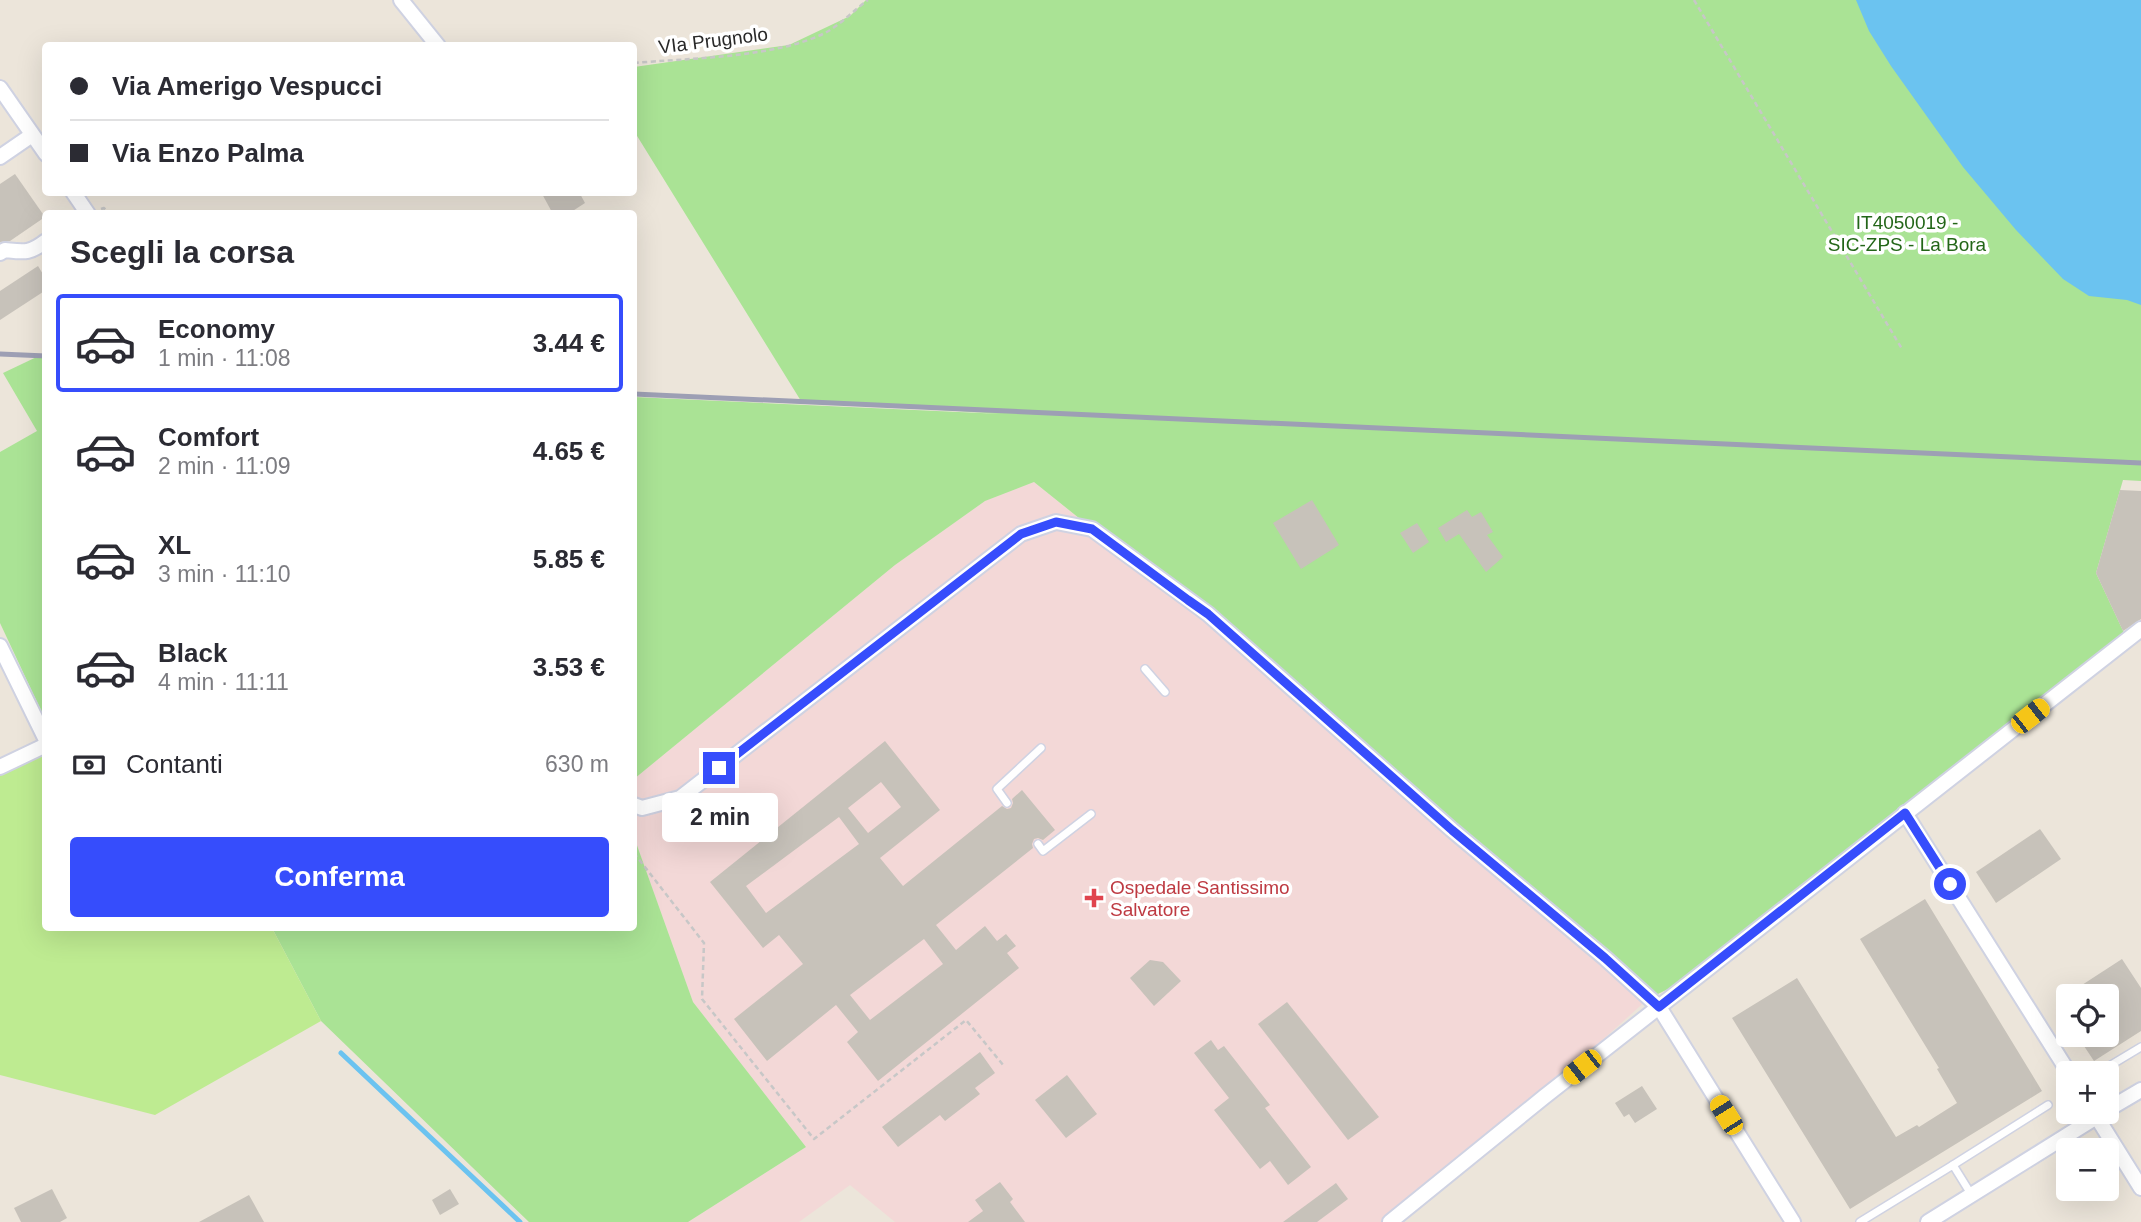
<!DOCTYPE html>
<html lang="it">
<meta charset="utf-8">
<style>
:root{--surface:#fff;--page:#f2f2f3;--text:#2b2b33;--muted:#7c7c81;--line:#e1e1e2;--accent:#364dfc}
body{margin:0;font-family:Helvetica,sans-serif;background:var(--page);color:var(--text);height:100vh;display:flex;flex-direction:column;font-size:26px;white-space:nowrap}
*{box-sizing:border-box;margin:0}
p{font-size:23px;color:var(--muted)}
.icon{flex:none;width:38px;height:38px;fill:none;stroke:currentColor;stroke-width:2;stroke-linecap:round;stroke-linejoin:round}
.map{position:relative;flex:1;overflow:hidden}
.sheet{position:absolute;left:42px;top:210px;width:595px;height:721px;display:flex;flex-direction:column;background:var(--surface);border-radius:7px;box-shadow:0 7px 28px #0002}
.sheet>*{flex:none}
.top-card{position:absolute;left:42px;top:42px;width:595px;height:154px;border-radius:7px;box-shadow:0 7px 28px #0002;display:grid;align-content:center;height:154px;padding:0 28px;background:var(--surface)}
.tools{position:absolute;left:2056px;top:984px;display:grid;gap:14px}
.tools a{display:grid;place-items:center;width:63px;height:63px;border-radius:7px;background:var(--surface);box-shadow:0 7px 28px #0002;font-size:35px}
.end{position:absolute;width:32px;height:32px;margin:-16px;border:9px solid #364dfc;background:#fff;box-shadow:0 0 0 4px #fff}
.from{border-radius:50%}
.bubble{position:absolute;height:49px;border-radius:7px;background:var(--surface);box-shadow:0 7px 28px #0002;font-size:23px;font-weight:700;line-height:49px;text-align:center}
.car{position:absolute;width:21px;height:42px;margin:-21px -10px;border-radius:9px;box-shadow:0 0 5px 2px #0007;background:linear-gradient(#f5c518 24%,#345 0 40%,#f5c518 0 76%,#345 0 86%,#f5c518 0)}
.top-card b{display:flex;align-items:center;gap:24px;height:66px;font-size:26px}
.top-card b+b{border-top:2px solid var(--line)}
.top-card i{width:18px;height:18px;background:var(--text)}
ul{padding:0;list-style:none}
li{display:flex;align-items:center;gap:21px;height:98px;margin:0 14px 10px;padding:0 14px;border:4px solid transparent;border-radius:7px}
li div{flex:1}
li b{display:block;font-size:26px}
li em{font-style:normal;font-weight:700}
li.on{border-color:var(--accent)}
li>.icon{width:63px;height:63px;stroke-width:1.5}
h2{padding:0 28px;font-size:32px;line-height:84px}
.pay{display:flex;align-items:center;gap:18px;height:77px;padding:0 28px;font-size:26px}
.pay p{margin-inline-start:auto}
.primary-button{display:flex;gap:14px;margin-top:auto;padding:14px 28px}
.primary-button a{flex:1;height:80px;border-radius:7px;background:var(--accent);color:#fff;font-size:28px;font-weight:700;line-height:80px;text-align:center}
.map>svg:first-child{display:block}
</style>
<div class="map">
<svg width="2141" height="1222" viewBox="0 0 2141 1222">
<rect width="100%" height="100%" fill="#ece5da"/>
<polygon fill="#f3d8d7" points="1034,482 1092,529 1208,614 1648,999 1451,1176 1390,1222 895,1222 850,1185 799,1222 688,1222 806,1147 693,1002 634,837 634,779 895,565 985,501"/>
<g fill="#aae395">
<polygon points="866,0 2141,0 2141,481 2123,480 2096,573 2124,633 1907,808 1672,987 1648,999 1296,692 1034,482 985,501 895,565 634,779 634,397 1002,414 801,401 634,131 634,67 789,45 850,16"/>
<polygon points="45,353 45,719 0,623 0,452 37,431 3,373"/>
<polygon points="634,837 693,1002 806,1147 688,1222 529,1222 321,1021 272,928 634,928"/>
</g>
<polygon fill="#beeb91" points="45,737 46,928 272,928 321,1021 155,1115 0,1075 0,760"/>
<polygon fill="#6bc3f0" points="1856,0 2141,0 2141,305 2127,300 2089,296 2063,279 2016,230 1963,167 1891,66 1869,31"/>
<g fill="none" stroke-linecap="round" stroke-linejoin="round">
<polyline stroke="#6bc3f0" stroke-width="5" points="341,1053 520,1222"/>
</g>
<g fill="#c7c2ba" fill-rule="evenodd">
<polygon points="15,174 45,217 10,241 0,242 0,184"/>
<polygon points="541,192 579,192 585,203 568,214 553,214"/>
<polygon points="38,266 46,279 46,290 0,320 0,291"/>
<polygon points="2120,490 2141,491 2141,619 2123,631 2096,573"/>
<polygon points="1312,500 1339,545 1301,569 1273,523"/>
<polygon points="1467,510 1472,517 1481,512 1493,532 1487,535 1503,557 1486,572 1459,534 1446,542 1438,528"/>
<polygon points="1417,523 1429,542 1413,553 1400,533"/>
<path d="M 885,741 L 940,810 L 880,858 L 903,886 L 1002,806 L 1007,809 L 1011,808 L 1013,803 L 1012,799 L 1022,790 L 1055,830 L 1043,840 L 1038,838 L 1034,839 L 1032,844 L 1033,848 L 936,925 L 956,950 L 985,926 L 997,941 L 1006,934 L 1016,946 L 1007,953 L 1019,968 L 878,1081 L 847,1042 L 858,1032 L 836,1005 L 767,1061 L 734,1019 L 803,964 L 779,935 L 763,948 L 710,882 ZM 881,782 L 901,807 L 868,833 L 848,808 ZM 839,817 L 859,844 L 766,913 L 746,886 ZM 924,939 L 943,964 L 870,1020 L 850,995 Z"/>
<polygon points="2040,829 2061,859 1996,903 1976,872"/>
<polygon points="1925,899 2042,1091 1850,1209 1732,1018 1797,978 1896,1137 1917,1125 1919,1127 1957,1103 1937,1069 1939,1068 1860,939"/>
<polygon points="2122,959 2141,988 2141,1031 2094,1061 2076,1034 2107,1034 2107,996 2065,996"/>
<polygon points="1150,960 1163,962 1181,981 1154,1006 1130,978"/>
<polygon points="1287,1002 1379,1117 1348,1140 1258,1024"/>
<polygon points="1211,1040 1218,1050 1224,1046 1270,1105 1265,1108 1311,1167 1288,1185 1270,1161 1260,1169 1214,1110 1229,1098 1194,1053"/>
<polygon points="980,1052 995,1073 975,1088 980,1094 945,1121 940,1115 898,1147 882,1127"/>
<polygon points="1067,1075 1097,1114 1066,1138 1035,1100"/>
<polygon points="1642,1086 1657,1109 1635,1123 1629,1114 1624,1117 1615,1103"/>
<polygon points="1000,1182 1013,1199 1010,1202 1025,1222 968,1222 983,1211 975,1200"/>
<polygon points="1336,1183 1348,1199 1317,1222 1283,1222"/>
<polygon points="52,1189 67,1218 60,1222 21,1222 14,1208"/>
<polygon points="450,1189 459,1204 440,1215 432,1200"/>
<polygon points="249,1195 264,1222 199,1222"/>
</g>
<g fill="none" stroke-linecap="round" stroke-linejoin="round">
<defs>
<g id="service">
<polyline points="1145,669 1165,692"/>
<polyline points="1007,803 997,789 1041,748"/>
<polyline points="1038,844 1043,851 1091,814"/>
<polyline points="2106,1068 2141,1047"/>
<polyline points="1953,1165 2048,1105"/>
<polyline points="1860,1222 1953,1165 1971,1194"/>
</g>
<g id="minor">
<polyline points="401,0 438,46"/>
<polyline points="0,88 46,154"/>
<polyline points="0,157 32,135"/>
<polyline points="73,192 88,214"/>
<path d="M 0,253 L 5,250 C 24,252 29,254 46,241"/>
<polyline points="0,646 46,740"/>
<polyline points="0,767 46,745"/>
<polyline points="634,805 642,808 680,798 1021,534 1056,522 1092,529 1208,614 1452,830 1605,958 1659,1007 1793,1222"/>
<polyline points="1905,813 2069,1073"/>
<polyline points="2107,1110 2141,1090"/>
<polyline points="2093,1111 2141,1188"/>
<polyline points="1390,1222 1544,1097 2141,629"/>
<polyline points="1928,1222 2106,1111"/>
</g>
</defs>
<use href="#service" stroke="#cfd2e2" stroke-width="10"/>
<use href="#minor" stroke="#cfd2e2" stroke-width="18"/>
<g stroke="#c7c7c7" stroke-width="2.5" stroke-dasharray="5 3.5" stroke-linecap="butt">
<polyline points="1694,0 1902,349"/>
<path d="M 634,63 C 690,58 774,58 825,33 C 840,25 854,10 868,0"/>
<polyline points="101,209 104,208 109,214"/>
<polyline points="634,853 704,943 702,999 814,1139 966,1020 1004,1066"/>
</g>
<use href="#service" stroke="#fff" stroke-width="7"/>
<use href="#minor" stroke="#fff" stroke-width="14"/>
<g stroke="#9d9fb4" stroke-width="5">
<polyline points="0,354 46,356"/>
<polyline points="634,394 2141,463"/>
</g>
</g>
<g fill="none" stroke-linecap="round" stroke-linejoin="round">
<polyline stroke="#364dfc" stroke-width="9" points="719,768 1021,534 1056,522 1092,529 1188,600 1208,614 1452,830 1605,958 1659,1007 1905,813 1950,884"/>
</g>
<path fill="#e0444e" stroke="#fff" stroke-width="2.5" d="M1090.5 887.5h7v7h7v7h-7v7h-7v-7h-7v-7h7z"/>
<g text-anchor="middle" stroke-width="7" stroke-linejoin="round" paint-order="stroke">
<g font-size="19" fill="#292929" stroke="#fff">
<text transform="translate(713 40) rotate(-7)" y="7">VIa Prugnolo</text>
</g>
<g font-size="19" fill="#236618" stroke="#fff">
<text x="1907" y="229">IT4050019 -<tspan x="1907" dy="22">SIC-ZPS - La Bora</tspan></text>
</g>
<g font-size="19" fill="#be3a42" stroke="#fff" text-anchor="start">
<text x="1110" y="894">Ospedale Santissimo<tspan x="1110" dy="22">Salvatore</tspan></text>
</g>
</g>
</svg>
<div class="tools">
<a><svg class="icon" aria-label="locate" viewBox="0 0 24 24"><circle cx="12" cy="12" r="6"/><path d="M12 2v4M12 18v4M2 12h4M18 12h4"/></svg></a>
<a>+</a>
<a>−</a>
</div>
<i class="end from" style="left:1950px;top:884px"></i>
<i class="end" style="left:719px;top:768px"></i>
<div class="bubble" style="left:662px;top:793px;width:116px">2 min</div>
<i class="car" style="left:2030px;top:716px;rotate:52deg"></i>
<i class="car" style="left:1582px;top:1067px;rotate:232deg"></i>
<i class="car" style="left:1726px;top:1115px;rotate:328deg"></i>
<div class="top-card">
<b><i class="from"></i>Via Amerigo Vespucci</b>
<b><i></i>Via Enzo Palma</b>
</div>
<section class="sheet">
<h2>Scegli la corsa</h2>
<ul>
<li class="on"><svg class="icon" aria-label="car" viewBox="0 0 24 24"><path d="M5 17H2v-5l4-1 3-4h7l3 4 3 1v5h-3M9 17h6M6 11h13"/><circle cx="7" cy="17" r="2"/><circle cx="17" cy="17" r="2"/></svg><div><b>Economy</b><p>1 min · 11:08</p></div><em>3.44 €</em></li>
<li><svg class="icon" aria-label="car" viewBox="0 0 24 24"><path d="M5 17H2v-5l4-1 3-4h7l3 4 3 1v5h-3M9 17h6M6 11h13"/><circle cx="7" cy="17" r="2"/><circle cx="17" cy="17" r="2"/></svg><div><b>Comfort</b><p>2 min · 11:09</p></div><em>4.65 €</em></li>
<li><svg class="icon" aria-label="car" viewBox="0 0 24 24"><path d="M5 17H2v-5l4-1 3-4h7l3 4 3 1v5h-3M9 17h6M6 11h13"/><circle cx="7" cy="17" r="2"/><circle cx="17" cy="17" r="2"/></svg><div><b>XL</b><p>3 min · 11:10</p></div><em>5.85 €</em></li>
<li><svg class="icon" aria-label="car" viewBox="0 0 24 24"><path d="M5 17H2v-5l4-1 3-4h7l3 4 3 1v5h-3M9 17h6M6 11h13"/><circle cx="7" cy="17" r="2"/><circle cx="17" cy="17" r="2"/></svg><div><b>Black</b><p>4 min · 11:11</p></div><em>3.53 €</em></li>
</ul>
<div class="pay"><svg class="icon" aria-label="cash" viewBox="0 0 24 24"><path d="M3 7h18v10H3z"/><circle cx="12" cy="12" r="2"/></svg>Contanti<p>630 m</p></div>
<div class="primary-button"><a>Conferma</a></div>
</section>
</div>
